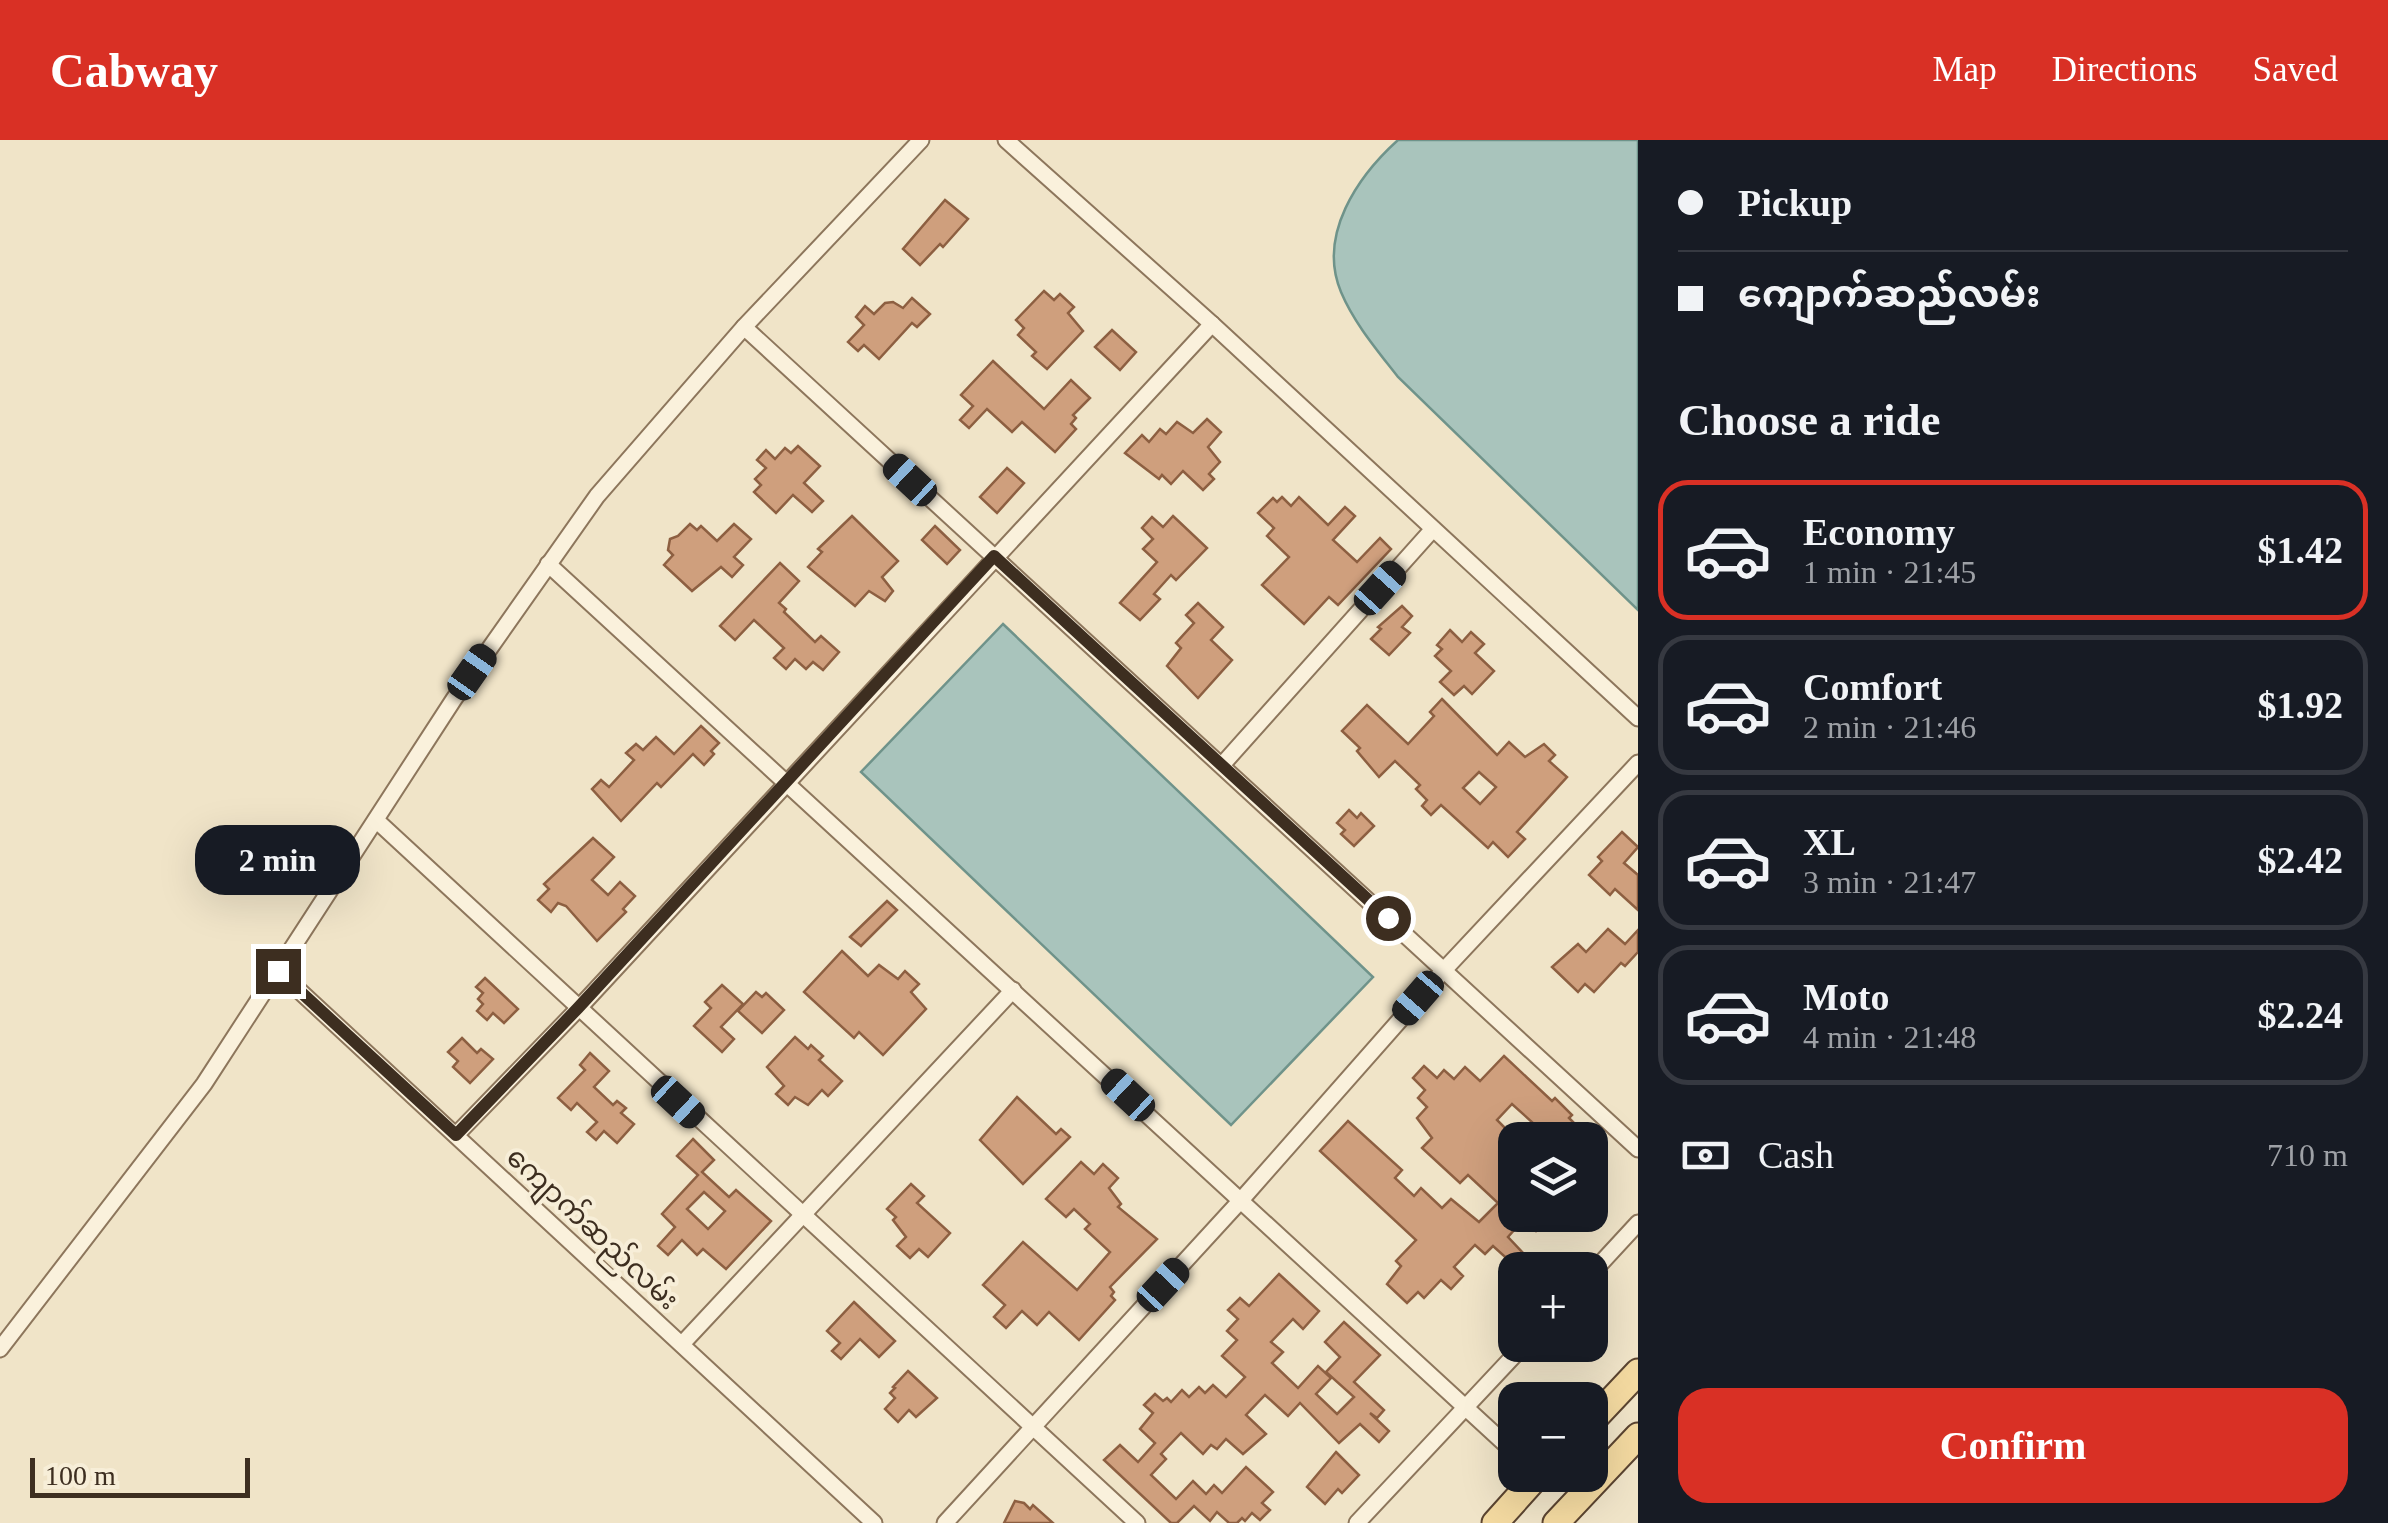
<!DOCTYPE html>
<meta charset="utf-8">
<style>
:root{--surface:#171b24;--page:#242831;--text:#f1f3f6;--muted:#9ea1a6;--line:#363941;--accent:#d93025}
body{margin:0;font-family:"Times New Roman","Noto Sans Myanmar",serif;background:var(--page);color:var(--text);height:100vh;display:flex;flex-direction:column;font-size:38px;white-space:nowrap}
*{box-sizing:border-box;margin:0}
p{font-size:32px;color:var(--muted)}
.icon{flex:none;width:55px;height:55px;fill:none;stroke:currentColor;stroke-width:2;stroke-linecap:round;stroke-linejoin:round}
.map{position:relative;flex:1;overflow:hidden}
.panel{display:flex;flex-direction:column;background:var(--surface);width:750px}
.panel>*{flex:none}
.guide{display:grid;align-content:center;height:220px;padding:0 40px;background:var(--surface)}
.tools{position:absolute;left:1498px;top:982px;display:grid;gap:20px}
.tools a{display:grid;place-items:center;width:110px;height:110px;border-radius:20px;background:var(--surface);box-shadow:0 10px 40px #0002;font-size:50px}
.scale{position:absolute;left:30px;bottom:25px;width:220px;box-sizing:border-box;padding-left:10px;border:5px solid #3d2e20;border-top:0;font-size:28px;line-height:35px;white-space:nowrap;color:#3d2e20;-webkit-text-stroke:8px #f7eed8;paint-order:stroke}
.end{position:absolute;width:45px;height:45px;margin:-22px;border:12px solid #3d2e20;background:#fff;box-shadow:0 0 0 5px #fff}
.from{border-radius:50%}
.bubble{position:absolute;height:70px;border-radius:30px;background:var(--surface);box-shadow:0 10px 40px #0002;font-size:32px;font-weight:700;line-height:70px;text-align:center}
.car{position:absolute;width:30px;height:60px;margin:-30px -15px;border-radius:12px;box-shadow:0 0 8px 2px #0007;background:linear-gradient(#222 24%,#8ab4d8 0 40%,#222 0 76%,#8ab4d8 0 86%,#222 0)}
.guide b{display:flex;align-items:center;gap:35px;height:95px;font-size:38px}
.guide b+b{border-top:2px solid var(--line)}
.guide i{width:25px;height:25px;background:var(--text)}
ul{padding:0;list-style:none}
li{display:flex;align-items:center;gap:30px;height:140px;margin:0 20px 15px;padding:0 20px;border:5px solid var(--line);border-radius:30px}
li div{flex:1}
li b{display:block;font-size:38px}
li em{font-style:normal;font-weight:700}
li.active{border-color:var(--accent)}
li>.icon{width:90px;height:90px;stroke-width:1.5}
h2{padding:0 40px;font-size:45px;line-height:120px}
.pay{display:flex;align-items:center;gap:25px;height:110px;padding:0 40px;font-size:38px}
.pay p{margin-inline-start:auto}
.button{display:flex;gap:20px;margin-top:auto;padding:20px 40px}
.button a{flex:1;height:115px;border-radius:30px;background:var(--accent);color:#fff;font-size:40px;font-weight:700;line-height:115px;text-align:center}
header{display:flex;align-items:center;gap:60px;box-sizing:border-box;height:140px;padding:0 50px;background:var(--accent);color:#fff}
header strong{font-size:48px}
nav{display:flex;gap:55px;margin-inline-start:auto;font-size:35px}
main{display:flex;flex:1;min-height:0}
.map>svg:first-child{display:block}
</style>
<header>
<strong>Cabway</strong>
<nav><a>Map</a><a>Directions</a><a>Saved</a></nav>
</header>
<main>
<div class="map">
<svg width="1638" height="1383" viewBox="0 0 1638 1383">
<rect width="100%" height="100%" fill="#f0e4c8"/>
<g fill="#a9c4bc" stroke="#6f938a" stroke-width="2.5">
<path d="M 1398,0 L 1638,0 L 1638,470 L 1398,237 C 1377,210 1354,183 1341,152 C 1317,95 1358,36 1398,0 Z"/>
<polygon points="1003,484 1373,837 1231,985 861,632"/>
</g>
<g fill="#cf9f7d" stroke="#8d5f41" stroke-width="2.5" fill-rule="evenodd">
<polygon points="945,60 968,79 943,107 940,104 920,125 903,109"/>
<polygon points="1044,151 1054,160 1060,154 1074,167 1068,173 1083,191 1047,229 1032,216 1036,212 1018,195 1024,188 1016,180"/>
<polygon points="912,158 930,174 917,187 912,183 879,219 864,205 858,211 848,202 864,185 856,177 865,166 874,174 885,163 893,162 903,168"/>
<polygon points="1112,190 1136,212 1120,230 1095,207"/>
<polygon points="993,221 1044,269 1071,240 1090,258 1073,275 1076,278 1071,284 1076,289 1055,312 1022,282 1012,292 987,269 969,288 960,280 973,266 961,255"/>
<polygon points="1207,279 1221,292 1208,307 1220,322 1209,334 1214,339 1203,350 1183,331 1171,344 1162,335 1159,339 1125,313 1142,295 1149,302 1160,289 1166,294 1177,282 1193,293"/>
<polygon points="798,306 820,326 804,343 823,361 812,372 793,355 776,373 754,352 761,345 755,339 766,328 757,320 766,310 775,319 785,308 791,313"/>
<polygon points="1007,328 1024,343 997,373 980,357"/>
<polygon points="1282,357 1291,366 1299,357 1328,385 1345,367 1355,376 1333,400 1357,422 1380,398 1391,409 1338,465 1329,457 1304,484 1262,445 1289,417 1267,396 1274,388 1258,373 1273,358 1277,362"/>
<polygon points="852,376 898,421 882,437 893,451 885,461 869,451 855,466 808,427 822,412 818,409"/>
<polygon points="1173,376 1207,408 1176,440 1171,435 1154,454 1160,459 1140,480 1120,463 1157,422 1143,409 1153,399 1142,388 1152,377 1163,387"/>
<polygon points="690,384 697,390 701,386 717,401 734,384 751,399 734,417 743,425 732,437 721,427 692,451 664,425 673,415 668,410 670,399 678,396"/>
<polygon points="935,386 960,410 947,424 922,400"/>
<polygon points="780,423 799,441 779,463 786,469 784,472 815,502 821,496 839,512 823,530 813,522 806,529 795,519 786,529 774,518 784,508 754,480 735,500 720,486"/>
<polygon points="1198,463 1223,487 1211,500 1232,520 1198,558 1167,526 1181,508 1176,503 1194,483 1186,475"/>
<polygon points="1402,466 1412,476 1402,487 1410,493 1389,515 1371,499 1381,489 1378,487"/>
<polygon points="1450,490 1462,502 1471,492 1484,504 1475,513 1494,531 1472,554 1464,546 1454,555 1440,542 1451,531 1435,516 1442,509 1437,505"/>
<path d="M 1442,559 L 1497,615 L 1509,602 L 1525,617 L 1544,604 L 1555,615 L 1549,621 L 1567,637 L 1517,692 L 1525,699 L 1508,717 L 1493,702 L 1488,708 L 1441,665 L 1431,675 L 1422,666 L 1427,660 L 1416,649 L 1420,645 L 1395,621 L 1379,637 L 1357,611 L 1360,608 L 1342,591 L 1367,565 L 1408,604 L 1434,576 L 1430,572 ZM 1479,632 L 1496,647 L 1480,664 L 1463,648 Z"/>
<polygon points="701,586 719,603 711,611 714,614 704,625 693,614 661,647 657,643 621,681 592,649 601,640 609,647 634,620 626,613 636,604 643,610 656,597 674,614"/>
<polygon points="1349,670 1357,678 1361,673 1374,686 1354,706 1341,694 1345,690 1337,683"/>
<polygon points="1622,692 1638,707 1624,723 1638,735 1638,770 1615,749 1610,755 1589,735 1602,721 1598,717"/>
<polygon points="593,698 614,717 592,740 608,755 620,742 635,756 623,769 626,772 597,801 566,766 558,763 551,772 538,760 549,749 544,744"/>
<polygon points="887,761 897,770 861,806 850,797"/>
<polygon points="1608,789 1625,804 1638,790 1638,812 1625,826 1621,823 1594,852 1585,844 1578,852 1552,827 1578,804 1586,812"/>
<polygon points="842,811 868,836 879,825 898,839 905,831 919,844 911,852 926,869 883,915 859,892 854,898 804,852"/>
<polygon points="485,838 518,869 504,883 493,873 487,880 477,871 483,864 478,859 483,853 476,847"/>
<polygon points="722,845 743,864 721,887 734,899 722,912 694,886 711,868 705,862"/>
<polygon points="756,852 762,857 766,853 784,870 762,893 738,871"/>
<polygon points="795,897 808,909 811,905 823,916 819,920 842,941 828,956 822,950 808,965 795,957 788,965 776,954 784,946 767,927"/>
<polygon points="462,898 477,913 481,909 493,919 470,943 453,927 458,921 448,912"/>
<polygon points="590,913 609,931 594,947 613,965 617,961 626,968 621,973 634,984 617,1003 604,991 596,1000 587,992 597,982 577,963 571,970 558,958 585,930 580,925"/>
<polygon points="1504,916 1552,961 1555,958 1572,975 1569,978 1584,993 1578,1000 1517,1000 1533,983 1512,964 1497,980 1515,998 1515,1075 1552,1075 1536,1091 1524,1079 1508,1097 1539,1130 1506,1130 1512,1123 1493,1106 1485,1114 1475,1105 1454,1127 1463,1136 1451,1149 1441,1140 1424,1158 1418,1152 1407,1163 1387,1144 1401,1126 1396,1121 1416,1100 1320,1011 1348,981 1402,1030 1395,1038 1414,1056 1421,1048 1442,1068 1451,1059 1479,1082 1498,1063 1468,1035 1460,1043 1422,1008 1432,998 1417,978 1427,967 1418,958 1425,950 1413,938 1424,926 1437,938 1444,930 1454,939 1465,927 1480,941"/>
<polygon points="1017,957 1056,994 1061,989 1070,997 1023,1044 980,1000"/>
<path d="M 693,999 L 714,1020 L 702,1032 L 729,1057 L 736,1050 L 771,1081 L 726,1129 L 703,1109 L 697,1115 L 682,1100 L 668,1115 L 658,1106 L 675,1087 L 662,1074 L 698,1035 L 677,1016 ZM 704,1052 L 725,1071 L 708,1089 L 687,1069 Z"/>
<polygon points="1081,1022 1094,1034 1103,1024 1118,1038 1109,1048 1121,1064 1118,1067 1157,1099 1110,1147 1114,1152 1111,1156 1115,1160 1079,1200 1049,1172 1037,1185 1022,1171 1006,1188 994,1177 1005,1165 983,1145 1023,1102 1077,1150 1110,1112 1085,1089 1090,1084 1074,1069 1066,1077 1046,1059"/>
<polygon points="911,1044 924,1056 917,1063 950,1093 928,1117 919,1109 910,1118 897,1106 906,1097 893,1080 896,1077 887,1069"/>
<polygon points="1279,1134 1319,1171 1303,1189 1293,1179 1271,1202 1283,1212 1272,1223 1298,1248 1318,1226 1331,1238 1316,1254 1337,1274 1354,1257 1326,1232 1340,1217 1325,1202 1344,1182 1380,1215 1354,1242 1384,1270 1377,1278 1370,1273 1389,1291 1379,1302 1360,1284 1339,1303 1300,1263 1288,1276 1265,1255 1246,1275 1266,1294 1243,1314 1226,1299 1217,1309 1211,1305 1203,1314 1181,1293 1161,1314 1166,1319 1151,1335 1176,1359 1193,1341 1206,1354 1214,1345 1222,1353 1246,1327 1273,1352 1262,1363 1270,1370 1260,1380 1252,1373 1245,1381 1242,1378 1237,1383 1229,1383 1217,1372 1210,1381 1194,1366 1177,1383 1171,1383 1104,1320 1120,1305 1138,1322 1155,1303 1140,1289 1153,1273 1144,1265 1155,1254 1163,1261 1167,1258 1171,1262 1182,1250 1189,1257 1199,1247 1205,1253 1213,1245 1226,1257 1245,1237 1222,1216 1237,1200 1227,1191 1238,1179 1228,1170 1240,1158 1249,1166"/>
<polygon points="854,1162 895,1201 879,1217 860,1199 841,1219 832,1211 840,1203 827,1191"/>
<polygon points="908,1231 937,1258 916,1277 909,1270 898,1282 885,1269 895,1258 890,1253 895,1248 893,1247"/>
<polygon points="1336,1312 1359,1335 1342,1353 1338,1349 1325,1364 1307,1347"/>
<polygon points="1015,1361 1024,1363 1030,1369 1033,1365 1053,1383 1004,1383"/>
</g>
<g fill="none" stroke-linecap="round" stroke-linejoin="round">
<defs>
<g id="minor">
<polyline points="1006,0 1212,184 1638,578"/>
<polyline points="744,187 1638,1009"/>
<polyline points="548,424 1515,1313"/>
<polyline points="1222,625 1433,389"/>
<polyline points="376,680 1137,1383"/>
<polyline points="278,831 874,1383"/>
<polyline points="456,995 578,869 1212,184"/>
<polyline points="1590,1135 1638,1083"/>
<polyline points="682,1204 1013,850"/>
<polyline points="0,1209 204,944 454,559 597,356 744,187 921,0"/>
<polyline points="945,1383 1242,1059 1444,830 1638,623"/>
<polyline points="1357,1383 1524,1205"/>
</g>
<g id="primary">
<polyline points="1590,1283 1638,1232"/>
<polyline points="1495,1383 1538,1335"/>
<polyline points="1556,1383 1638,1296"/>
</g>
</defs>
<use href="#minor" stroke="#8d765c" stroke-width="19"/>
<use href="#primary" stroke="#5b4430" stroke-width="29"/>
<use href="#minor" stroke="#faf1dc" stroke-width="15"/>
<use href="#primary" stroke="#f3d9a0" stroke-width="25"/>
</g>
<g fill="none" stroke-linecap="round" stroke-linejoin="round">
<polyline stroke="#3d2e20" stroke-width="12" points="278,831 456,995 578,868 994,416 1388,778"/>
</g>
<g text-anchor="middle" stroke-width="8" stroke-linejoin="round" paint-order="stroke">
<g font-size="28" fill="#3d2e20" stroke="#f7eed8">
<text transform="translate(593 1088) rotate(43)" y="10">ကျောက်ဆည်လမ်း</text>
</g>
</g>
</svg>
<div class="tools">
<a><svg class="icon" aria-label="layers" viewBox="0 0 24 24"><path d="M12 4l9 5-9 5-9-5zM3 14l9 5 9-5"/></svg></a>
<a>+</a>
<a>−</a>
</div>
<div class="scale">100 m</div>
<i class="end from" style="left:1388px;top:778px"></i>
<i class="end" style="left:278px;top:831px"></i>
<div class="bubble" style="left:195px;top:685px;width:165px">2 min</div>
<i class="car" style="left:910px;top:340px;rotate:313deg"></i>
<i class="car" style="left:1380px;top:448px;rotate:42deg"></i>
<i class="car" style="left:472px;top:532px;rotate:35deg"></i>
<i class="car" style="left:1418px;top:858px;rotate:221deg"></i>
<i class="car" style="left:1128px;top:955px;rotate:313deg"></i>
<i class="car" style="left:678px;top:962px;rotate:133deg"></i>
<i class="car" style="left:1163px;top:1145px;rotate:43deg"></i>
</div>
<section class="panel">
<div class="guide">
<b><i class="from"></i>Pickup</b>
<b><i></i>ကျောက်ဆည်လမ်း</b>
</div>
<h2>Choose a ride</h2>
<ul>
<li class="active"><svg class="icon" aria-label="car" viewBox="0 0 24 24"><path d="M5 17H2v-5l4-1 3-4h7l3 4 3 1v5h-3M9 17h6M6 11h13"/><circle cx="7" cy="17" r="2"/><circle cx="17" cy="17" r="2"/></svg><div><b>Economy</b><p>1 min · 21:45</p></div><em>$1.42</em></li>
<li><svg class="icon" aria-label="car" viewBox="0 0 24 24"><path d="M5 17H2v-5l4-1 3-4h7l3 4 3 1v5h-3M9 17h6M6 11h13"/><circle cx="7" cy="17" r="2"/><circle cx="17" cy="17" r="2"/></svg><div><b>Comfort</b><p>2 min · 21:46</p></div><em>$1.92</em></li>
<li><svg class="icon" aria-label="car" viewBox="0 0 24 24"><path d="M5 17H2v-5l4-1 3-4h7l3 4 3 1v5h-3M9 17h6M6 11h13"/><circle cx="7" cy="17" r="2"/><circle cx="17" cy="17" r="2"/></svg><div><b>XL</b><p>3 min · 21:47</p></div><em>$2.42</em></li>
<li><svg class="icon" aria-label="car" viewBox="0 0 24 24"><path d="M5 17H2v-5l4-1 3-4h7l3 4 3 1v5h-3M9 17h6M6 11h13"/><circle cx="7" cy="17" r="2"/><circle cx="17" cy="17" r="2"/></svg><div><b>Moto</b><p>4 min · 21:48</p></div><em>$2.24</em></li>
</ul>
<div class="pay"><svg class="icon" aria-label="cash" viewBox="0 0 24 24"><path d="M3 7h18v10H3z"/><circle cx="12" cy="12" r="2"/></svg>Cash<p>710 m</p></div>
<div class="button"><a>Confirm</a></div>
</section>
</main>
